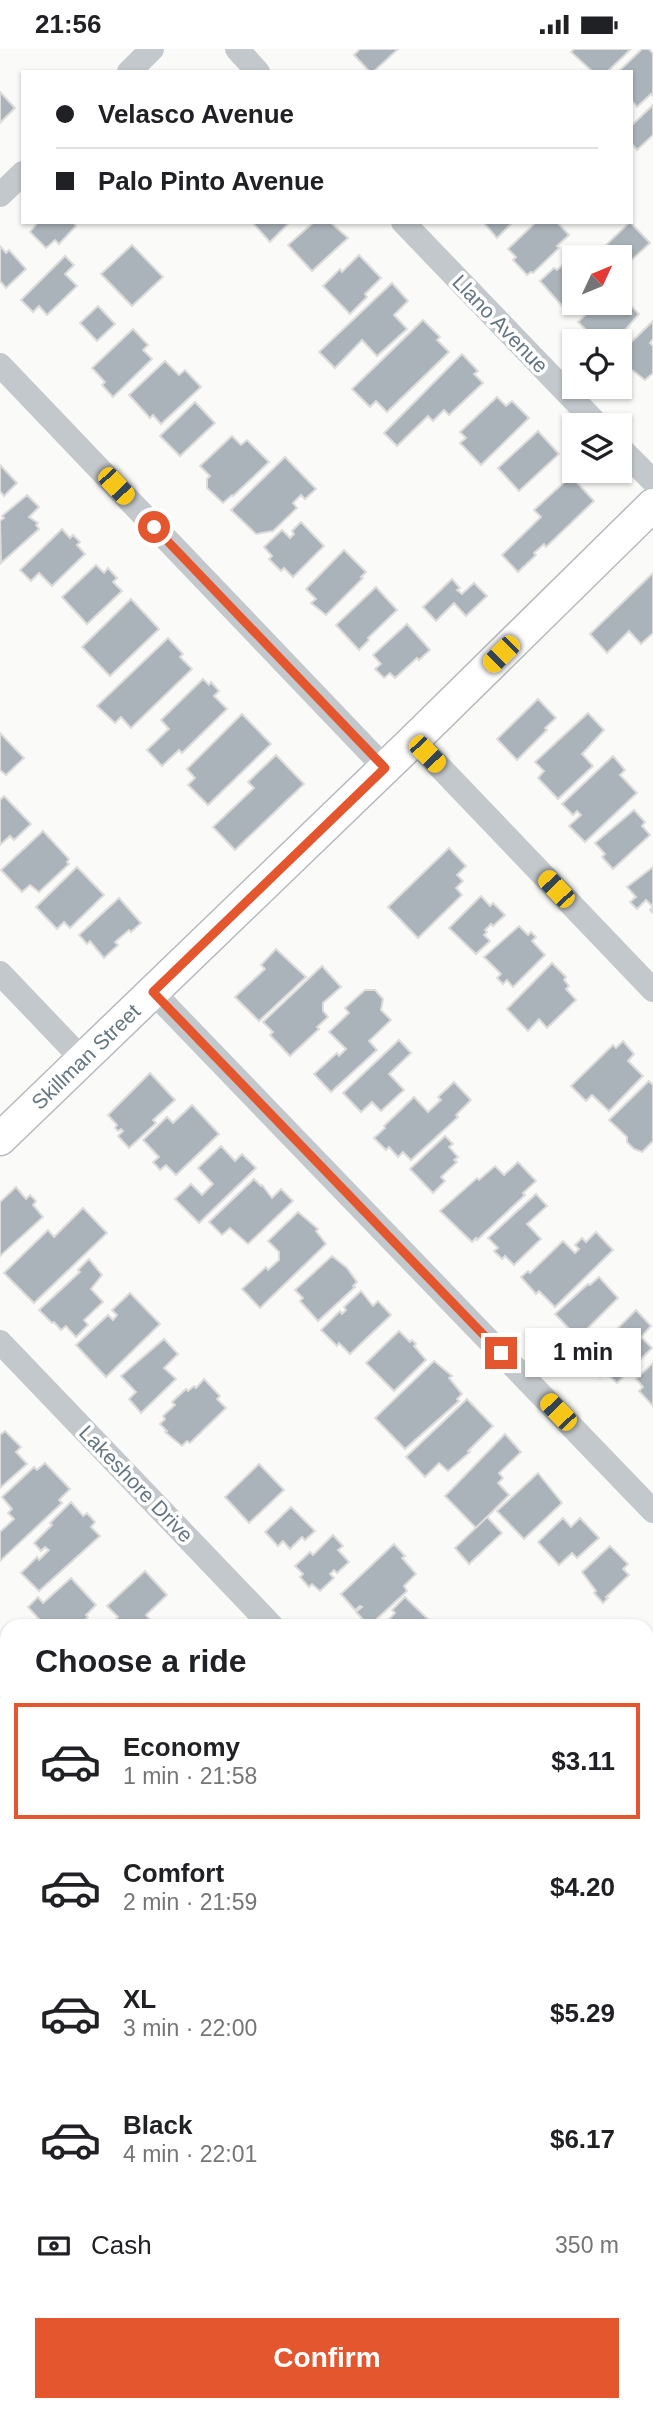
<!DOCTYPE html>
<meta charset="utf-8">
<style>
:root{--surface:#fff;--page:#f6f6f6;--text:#202124;--muted:#757577;--line:#e0e0e0;--accent:#e4572e}
body{margin:0;font-family:Helvetica,sans-serif;background:var(--page);color:var(--text);height:100vh;display:flex;flex-direction:column;font-size:26px;white-space:nowrap}
*{box-sizing:border-box;margin:0}
p{font-size:23px;color:var(--muted)}
.icon{flex:none;width:38px;height:38px;fill:none;stroke:currentColor;stroke-width:2;stroke-linecap:round;stroke-linejoin:round}
.map{position:relative;flex:1;overflow:hidden}
.sheet{position:absolute;left:0px;top:1570px;width:654px;height:793px;display:flex;flex-direction:column;background:var(--surface);border-radius:21px 21px 0 0;box-shadow:0 2px 5px #0004}
.sheet>*{flex:none}
.guide{position:absolute;left:21px;top:21px;width:612px;height:154px;border-radius:0px;box-shadow:0 2px 5px #0004;display:grid;align-content:center;height:154px;padding:0 35px;background:var(--surface)}
.needle{width:46px;rotate:46deg}
.buttons{position:absolute;left:562px;top:196px;display:grid;gap:14px}
.buttons a{display:grid;place-items:center;width:70px;height:70px;border-radius:0px;background:var(--surface);box-shadow:0 2px 5px #0004;font-size:35px}
.end{position:absolute;width:32px;height:32px;margin:-16px;border:9px solid #e4572e;background:#fff;box-shadow:0 0 0 4px #fff}
.from{border-radius:50%}
.bubble{position:absolute;height:49px;border-radius:0px;background:var(--surface);box-shadow:0 2px 5px #0004;font-size:23px;font-weight:800;line-height:49px;text-align:center}
.car{position:absolute;width:21px;height:42px;margin:-21px -10px;border-radius:9px;box-shadow:0 0 5px 2px #0007;background:linear-gradient(#f5c518 24%,#345 0 40%,#f5c518 0 76%,#345 0 86%,#f5c518 0)}
.guide b{display:flex;align-items:center;gap:24px;height:66px;font-size:26px}
.guide b+b{border-top:2px solid var(--line)}
.guide i{width:18px;height:18px;background:var(--text)}
ul{padding:0;list-style:none}
li{display:flex;align-items:center;gap:21px;height:116px;margin:0 14px 10px;padding:0 21px;border:4px solid transparent;border-radius:0px}
li div{flex:1}
li b{display:block;font-size:26px}
li em{font-style:normal;font-weight:800}
li.active{border-color:var(--accent)}
li>.icon{width:63px;height:63px;stroke-width:1.5}
h2{padding:0 35px;font-size:32px;line-height:84px}
.pay{display:flex;align-items:center;gap:18px;height:77px;padding:0 35px;font-size:26px}
.pay p{margin-inline-start:auto}
.cta{display:flex;gap:14px;margin-top:auto;padding:14px 35px}
.cta a{flex:1;height:80px;border-radius:0px;background:var(--accent);color:#fff;font-size:28px;font-weight:800;line-height:80px;text-align:center}
.status{display:flex;justify-content:space-between;align-items:center;height:49px;padding:0 35px;background:var(--surface);direction:ltr}
.status svg{height:19px;fill:currentColor}
.map>svg:first-child{display:block}
</style>
<div class="status"><b>21:56</b><svg viewBox="0 0 49 12"><path d="M0 12V9h3v3zM5 12V6h3v6zM10 12V3h3v9zM15 12V0h3v12zM26 1h20v11H26zM47 4h2v5h-2z"/></svg></div>
<div class="map">
<svg width="653" height="2361" viewBox="0 0 653 2361">
<rect width="100%" height="100%" fill="#fafaf8"/>
<g fill="#aab3b9" stroke="#dcdcda" stroke-width="2">
<polygon points="360,0 398,0 373,23 370,23 354,6"/>
<polygon points="574,0 631,0 607,23 593,23 571,3"/>
<polygon points="642,0 649,0 653,5 653,47 651,45 637,58 632,52 632,23 618,23"/>
<polygon points="0,43 15,59 0,74"/>
<polygon points="653,56 653,86 637,101 632,95 632,76"/>
<polygon points="38,173 73,173 76,177 59,195 55,191 46,199 30,183"/>
<polygon points="252,173 290,173 270,193"/>
<polygon points="314,173 330,173 348,189 312,222 288,196"/>
<polygon points="483,173 513,173 497,189"/>
<polygon points="536,173 557,173 569,186 557,197 559,199 533,224 531,223 527,226 513,211 516,208 508,200"/>
<polygon points="630,173 650,194 625,217 606,196"/>
<polygon points="132,196 163,228 132,257 101,225"/>
<polygon points="0,197 6,204 9,201 26,220 6,239 0,232"/>
<polygon points="578,202 583,208 574,208 574,249 563,258 540,232 554,219 557,221"/>
<polygon points="359,206 381,229 365,245 367,248 350,265 323,237 340,220 342,223"/>
<polygon points="65,207 74,216 65,225 77,237 47,266 39,257 33,263 21,251"/>
<polygon points="392,234 408,252 394,266 407,280 377,307 362,291 335,319 319,303"/>
<polygon points="625,251 639,265 626,280 629,283 619,292 590,292 584,286 588,283 578,273 598,254 602,254 607,259 613,254 620,255"/>
<polygon points="98,257 115,275 97,292 80,274"/>
<polygon points="423,271 440,288 437,291 449,303 387,363 376,352 370,358 352,340"/>
<polygon points="653,272 653,290 650,294 653,297 653,324 645,331 632,321 627,325 620,316 620,304"/>
<polygon points="133,280 148,296 143,301 152,310 113,348 102,336 105,333 92,319"/>
<polygon points="462,305 478,322 474,325 483,334 449,366 444,361 433,372 428,367 397,397 384,384"/>
<polygon points="165,312 179,326 185,321 201,338 161,375 153,366 150,369 129,346"/>
<polygon points="497,348 506,357 512,352 529,369 481,416 460,394 466,389 460,383"/>
<polygon points="195,353 215,374 180,407 160,387"/>
<polygon points="538,382 559,405 519,442 498,419"/>
<polygon points="232,387 241,396 247,391 269,413 233,447 232,446 223,454 207,439 207,430 210,427 200,417"/>
<polygon points="285,408 316,440 305,450 301,446 293,454 297,459 273,482 256,485 231,461"/>
<polygon points="0,416 17,434 4,447 0,442"/>
<polygon points="571,427 594,452 546,498 544,495 534,504 536,506 518,523 502,506 541,468 534,461"/>
<polygon points="27,446 39,458 29,468 38,474 36,476 39,480 1,514 0,472 4,469 2,467"/>
<polygon points="301,473 324,497 293,528 284,519 281,522 269,510 272,507 264,498 282,481 290,489 294,485 292,482"/>
<polygon points="62,480 70,489 73,486 80,493 77,496 85,505 52,537 39,524 31,532 20,521"/>
<polygon points="344,501 366,523 361,528 363,529 326,566 311,554 316,550 306,540"/>
<polygon points="96,516 104,524 108,519 117,529 113,533 122,542 87,575 62,548"/>
<polygon points="653,524 653,584 641,595 629,582 607,604 590,585"/>
<polygon points="452,530 460,539 457,541 462,545 474,534 487,547 466,567 454,554 436,572 423,558"/>
<polygon points="376,538 397,561 368,589 369,591 359,601 336,576"/>
<polygon points="131,550 159,580 110,627 82,598"/>
<polygon points="407,575 430,601 419,611 417,609 395,629 390,624 384,629 375,620 381,615 373,606"/>
<polygon points="168,589 183,605 180,608 192,620 131,679 121,668 115,674 97,657"/>
<polygon points="203,630 209,636 211,633 219,642 214,647 227,660 182,704 179,701 162,717 147,701 169,680 161,671"/>
<polygon points="538,650 556,669 545,679 547,681 517,711 497,690"/>
<polygon points="588,664 604,681 582,705 593,717 558,750 538,729 544,722 535,713"/>
<polygon points="242,665 271,695 208,756 188,736 195,729 187,720"/>
<polygon points="0,684 24,709 6,726 0,721"/>
<polygon points="276,706 304,735 235,801 213,778 254,739 248,733"/>
<polygon points="613,707 625,721 620,726 637,744 585,793 569,777 581,766 577,762 573,766 562,755"/>
<polygon points="4,747 31,775 14,791 10,787 0,796 0,751"/>
<polygon points="634,761 645,773 642,777 650,786 613,820 602,808 605,805 595,794"/>
<polygon points="43,782 69,810 67,813 69,815 39,843 30,836 22,843 1,821"/>
<polygon points="449,799 466,817 457,826 463,832 456,839 462,846 418,889 388,858"/>
<polygon points="77,818 104,846 70,879 64,873 57,880 36,858"/>
<polygon points="653,818 653,864 650,861 653,858 646,851 637,860 630,853 636,848 627,838"/>
<polygon points="481,847 490,857 493,854 505,866 493,877 491,875 485,881 487,883 484,886 490,892 476,905 449,879"/>
<polygon points="119,849 141,874 131,883 129,881 115,893 118,896 104,909 90,892 87,895 79,886"/>
<polygon points="519,877 528,886 531,883 536,888 532,892 545,906 513,938 507,931 503,935 497,929 501,925 484,908"/>
<polygon points="276,900 306,928 259,972 235,948 265,920 261,916"/>
<polygon points="552,914 566,928 564,931 569,937 566,940 576,951 547,979 539,970 528,982 507,960"/>
<polygon points="322,917 341,938 323,954 323,962 328,968 317,978 319,980 290,1007 270,986 273,983 263,973"/>
<polygon points="365,941 375,941 383,950 381,961 391,971 369,992 377,1001 331,1043 314,1025 337,1004 339,1007 346,1000 329,983 349,964 345,959"/>
<polygon points="399,991 411,1004 389,1025 404,1041 381,1062 372,1053 361,1063 343,1044"/>
<polygon points="623,992 634,1005 628,1012 643,1027 609,1062 592,1046 586,1052 571,1037 613,996 616,999"/>
<polygon points="150,1024 175,1051 153,1071 156,1074 129,1099 118,1087 123,1082 121,1080 118,1082 115,1079 117,1076 108,1066"/>
<polygon points="649,1032 653,1036 653,1092 642,1103 634,1100 627,1093 627,1088 609,1071"/>
<polygon points="454,1033 471,1051 456,1066 458,1068 411,1111 403,1103 398,1108 389,1098 386,1101 374,1089 385,1079 384,1077 414,1048 428,1063 441,1051 438,1048"/>
<polygon points="192,1056 219,1085 176,1126 166,1116 160,1121 153,1113 159,1108 143,1091 167,1068 173,1074"/>
<polygon points="445,1087 453,1095 449,1098 458,1108 454,1111 457,1113 441,1128 445,1132 433,1144 410,1120"/>
<polygon points="221,1097 235,1112 242,1105 256,1119 199,1174 175,1150 191,1135 202,1146 213,1135 198,1119"/>
<polygon points="518,1113 536,1132 523,1144 525,1146 477,1191 476,1189 472,1193 440,1162 477,1129 479,1131 495,1117 504,1126"/>
<polygon points="254,1130 261,1137 262,1136 272,1149 281,1140 293,1152 248,1195 230,1179 222,1186 209,1173"/>
<polygon points="16,1138 26,1150 30,1146 36,1152 33,1156 43,1168 0,1207 0,1153"/>
<polygon points="536,1145 547,1157 527,1175 541,1190 514,1216 505,1207 502,1210 494,1202 498,1199 488,1189"/>
<polygon points="83,1159 107,1184 34,1254 4,1224 48,1181 54,1188"/>
<polygon points="298,1163 318,1180 316,1182 326,1195 260,1259 242,1240 266,1218 268,1221 279,1211 279,1203 268,1192"/>
<polygon points="596,1183 613,1201 555,1258 539,1242 536,1245 521,1228 528,1222 530,1224 563,1192 575,1204 579,1200 575,1196 582,1189 586,1193"/>
<polygon points="332,1207 347,1219 357,1233 353,1237 355,1238 318,1272 300,1252 303,1249 295,1241"/>
<polygon points="89,1210 102,1226 91,1240 103,1253 84,1271 88,1276 76,1288 66,1277 61,1281 54,1273 52,1274 39,1261 80,1223 78,1221"/>
<polygon points="599,1228 618,1249 578,1289 555,1265 588,1235 590,1236"/>
<polygon points="361,1242 373,1257 378,1252 391,1266 350,1305 339,1294 337,1297 321,1281 340,1262 342,1265 346,1261 344,1258"/>
<polygon points="130,1244 160,1275 106,1328 76,1296 108,1266 113,1271 117,1266 112,1261"/>
<polygon points="636,1261 651,1277 641,1288 652,1299 617,1334 605,1323 600,1328 585,1312"/>
<polygon points="399,1282 410,1293 412,1291 416,1295 414,1297 426,1311 394,1342 366,1314"/>
<polygon points="164,1290 178,1305 164,1319 176,1330 141,1364 129,1350 136,1343 121,1327"/>
<polygon points="434,1312 452,1327 449,1329 462,1345 457,1350 459,1352 405,1400 375,1369"/>
<polygon points="653,1314 653,1357 639,1342 643,1338 636,1330"/>
<polygon points="204,1330 220,1347 217,1350 226,1359 190,1394 187,1392 182,1397 165,1383 167,1382 160,1375 165,1370 163,1367 175,1356 172,1353 186,1340 188,1342 194,1337 196,1339"/>
<polygon points="467,1350 493,1377 468,1402 470,1403 448,1422 439,1414 425,1428 406,1408"/>
<polygon points="5,1382 21,1398 16,1403 27,1415 0,1439 0,1386"/>
<polygon points="505,1385 521,1403 499,1424 503,1429 498,1434 509,1446 476,1479 445,1447"/>
<polygon points="45,1414 70,1440 59,1451 62,1454 0,1512 0,1483 14,1470 8,1464 12,1460 2,1448 34,1418 37,1421"/>
<polygon points="259,1415 284,1441 249,1474 225,1448"/>
<polygon points="538,1424 562,1454 524,1490 497,1462"/>
<polygon points="71,1453 83,1467 87,1464 95,1473 91,1478 100,1487 39,1542 21,1524 37,1508 39,1511 49,1501 45,1498 41,1502 34,1494 52,1476 50,1474"/>
<polygon points="291,1458 315,1482 305,1491 302,1488 290,1500 283,1492 278,1497 265,1483"/>
<polygon points="487,1468 502,1484 469,1515 455,1499"/>
<polygon points="563,1469 571,1478 580,1469 599,1489 577,1509 572,1504 559,1516 538,1493"/>
<polygon points="333,1486 343,1497 338,1501 349,1513 337,1524 334,1521 330,1525 334,1529 320,1542 312,1535 309,1538 300,1528 303,1525 295,1517 310,1503 313,1506"/>
<polygon points="394,1495 405,1507 402,1509 416,1525 404,1537 407,1542 369,1577 356,1563 362,1558 360,1557 355,1561 341,1545"/>
<polygon points="610,1497 628,1515 623,1520 629,1526 606,1548 608,1549 603,1554 594,1544 596,1542 582,1523"/>
<polygon points="145,1522 167,1546 146,1566 154,1575 152,1577 120,1577 115,1571 118,1568 107,1557"/>
<polygon points="71,1529 96,1556 86,1566 88,1568 80,1577 45,1577 28,1558 38,1548 43,1554"/>
<polygon points="405,1548 434,1576 434,1577 383,1577 395,1564 392,1561"/>
<polygon points="653,1605 653,1660 649,1663 648,1661 648,1634 653,1630 648,1624 648,1611"/>
<polygon points="0,1652 7,1658 7,1694 0,1700"/>
<polygon points="653,1803 653,1864 648,1870 648,1808"/>
<polygon points="4,1894 7,1897 7,1935 0,1941 0,1898"/>
<polygon points="7,1942 7,1977 2,1982 0,1948"/>
<polygon points="653,2092 653,2148 648,2153 648,2097"/>
<polygon points="7,2174 7,2218 0,2225 0,2181"/>
<polygon points="152,2356 194,2356 199,2361 146,2361"/>
<polygon points="390,2356 435,2356 438,2361 384,2361"/>
<polygon points="606,2356 647,2356 642,2361 611,2361"/>
</g>
<g fill="none" stroke-linecap="round" stroke-linejoin="round">
<defs>
<polyline id="major" points="0,1090 414,691 653,456"/>
</defs>
<use href="#major" stroke="#b5babe" stroke-width="35"/>
<g stroke="#c3c8cc" stroke-width="24">
<polyline points="237,0 258,23"/>
<polyline points="129,23 152,0"/>
<polyline points="0,146 23,124"/>
<polyline points="403,173 598,376"/>
<polyline points="0,316 385,719"/>
<polyline points="620,399 653,432"/>
<polyline points="414,691 653,941"/>
<polyline points="0,924 83,1011"/>
<polyline points="153,943 653,1462"/>
<polyline points="0,1293 272,1577"/>
<polyline points="648,1693 653,1687"/>
<polyline points="0,1815 7,1822"/>
<polyline points="648,1968 653,1973"/>
<polyline points="0,2326 7,2333"/>
<polyline points="28,2356 34,2361"/>
<polyline points="520,2356 525,2361"/>
</g>
<use href="#major" stroke="#fff" stroke-width="32"/>
</g>
<g fill="none" stroke-linecap="round" stroke-linejoin="round">
<polyline stroke="#e4572e" stroke-width="9" points="154,478 385,719 153,943 501,1304"/>
</g>
<g text-anchor="middle" stroke-width="7" stroke-linejoin="round" paint-order="stroke">
<g font-size="21" fill="#657683" stroke="#fff">
<text transform="translate(500 275) rotate(46)" y="7">Llano Avenue</text>
<text transform="translate(86 1008) rotate(-44)" y="7">Skillman Street</text>
<text transform="translate(136 1435) rotate(46)" y="7">Lakeshore Drive</text>
</g>
</g>
</svg>
<div class="buttons">
<a><svg class="needle" viewBox="-14 -14 28 28"><path d="M0-13l5 13h-10z" fill="#e53935"/><path d="M0 13l5-13h-10z" fill="#757577"/></svg></a>
<a><svg class="icon" aria-label="locate" viewBox="0 0 24 24"><circle cx="12" cy="12" r="6"/><path d="M12 2v4M12 18v4M2 12h4M18 12h4"/></svg></a>
<a><svg class="icon" aria-label="layers" viewBox="0 0 24 24"><path d="M12 4l9 5-9 5-9-5zM3 14l9 5 9-5"/></svg></a>
</div>
<i class="end from" style="left:154px;top:478px"></i>
<i class="end" style="left:501px;top:1304px"></i>
<div class="bubble" style="left:525px;top:1279px;width:116px">1 min</div>
<i class="car" style="left:116px;top:437px;rotate:137deg"></i>
<i class="car" style="left:501px;top:605px;rotate:225deg"></i>
<i class="car" style="left:427px;top:705px;rotate:136deg"></i>
<i class="car" style="left:556px;top:840px;rotate:317deg"></i>
<i class="car" style="left:558px;top:1363px;rotate:316deg"></i>
<div class="guide">
<b><i class="from"></i>Velasco Avenue</b>
<b><i></i>Palo Pinto Avenue</b>
</div>
<section class="sheet">
<h2>Choose a ride</h2>
<ul>
<li class="active"><svg class="icon" aria-label="car" viewBox="0 0 24 24"><path d="M5 17H2v-5l4-1 3-4h7l3 4 3 1v5h-3M9 17h6M6 11h13"/><circle cx="7" cy="17" r="2"/><circle cx="17" cy="17" r="2"/></svg><div><b>Economy</b><p>1 min · 21:58</p></div><em>$3.11</em></li>
<li><svg class="icon" aria-label="car" viewBox="0 0 24 24"><path d="M5 17H2v-5l4-1 3-4h7l3 4 3 1v5h-3M9 17h6M6 11h13"/><circle cx="7" cy="17" r="2"/><circle cx="17" cy="17" r="2"/></svg><div><b>Comfort</b><p>2 min · 21:59</p></div><em>$4.20</em></li>
<li><svg class="icon" aria-label="car" viewBox="0 0 24 24"><path d="M5 17H2v-5l4-1 3-4h7l3 4 3 1v5h-3M9 17h6M6 11h13"/><circle cx="7" cy="17" r="2"/><circle cx="17" cy="17" r="2"/></svg><div><b>XL</b><p>3 min · 22:00</p></div><em>$5.29</em></li>
<li><svg class="icon" aria-label="car" viewBox="0 0 24 24"><path d="M5 17H2v-5l4-1 3-4h7l3 4 3 1v5h-3M9 17h6M6 11h13"/><circle cx="7" cy="17" r="2"/><circle cx="17" cy="17" r="2"/></svg><div><b>Black</b><p>4 min · 22:01</p></div><em>$6.17</em></li>
</ul>
<div class="pay"><svg class="icon" aria-label="cash" viewBox="0 0 24 24"><path d="M3 7h18v10H3z"/><circle cx="12" cy="12" r="2"/></svg>Cash<p>350 m</p></div>
<div class="cta"><a>Confirm</a></div>
</section>
</div>
